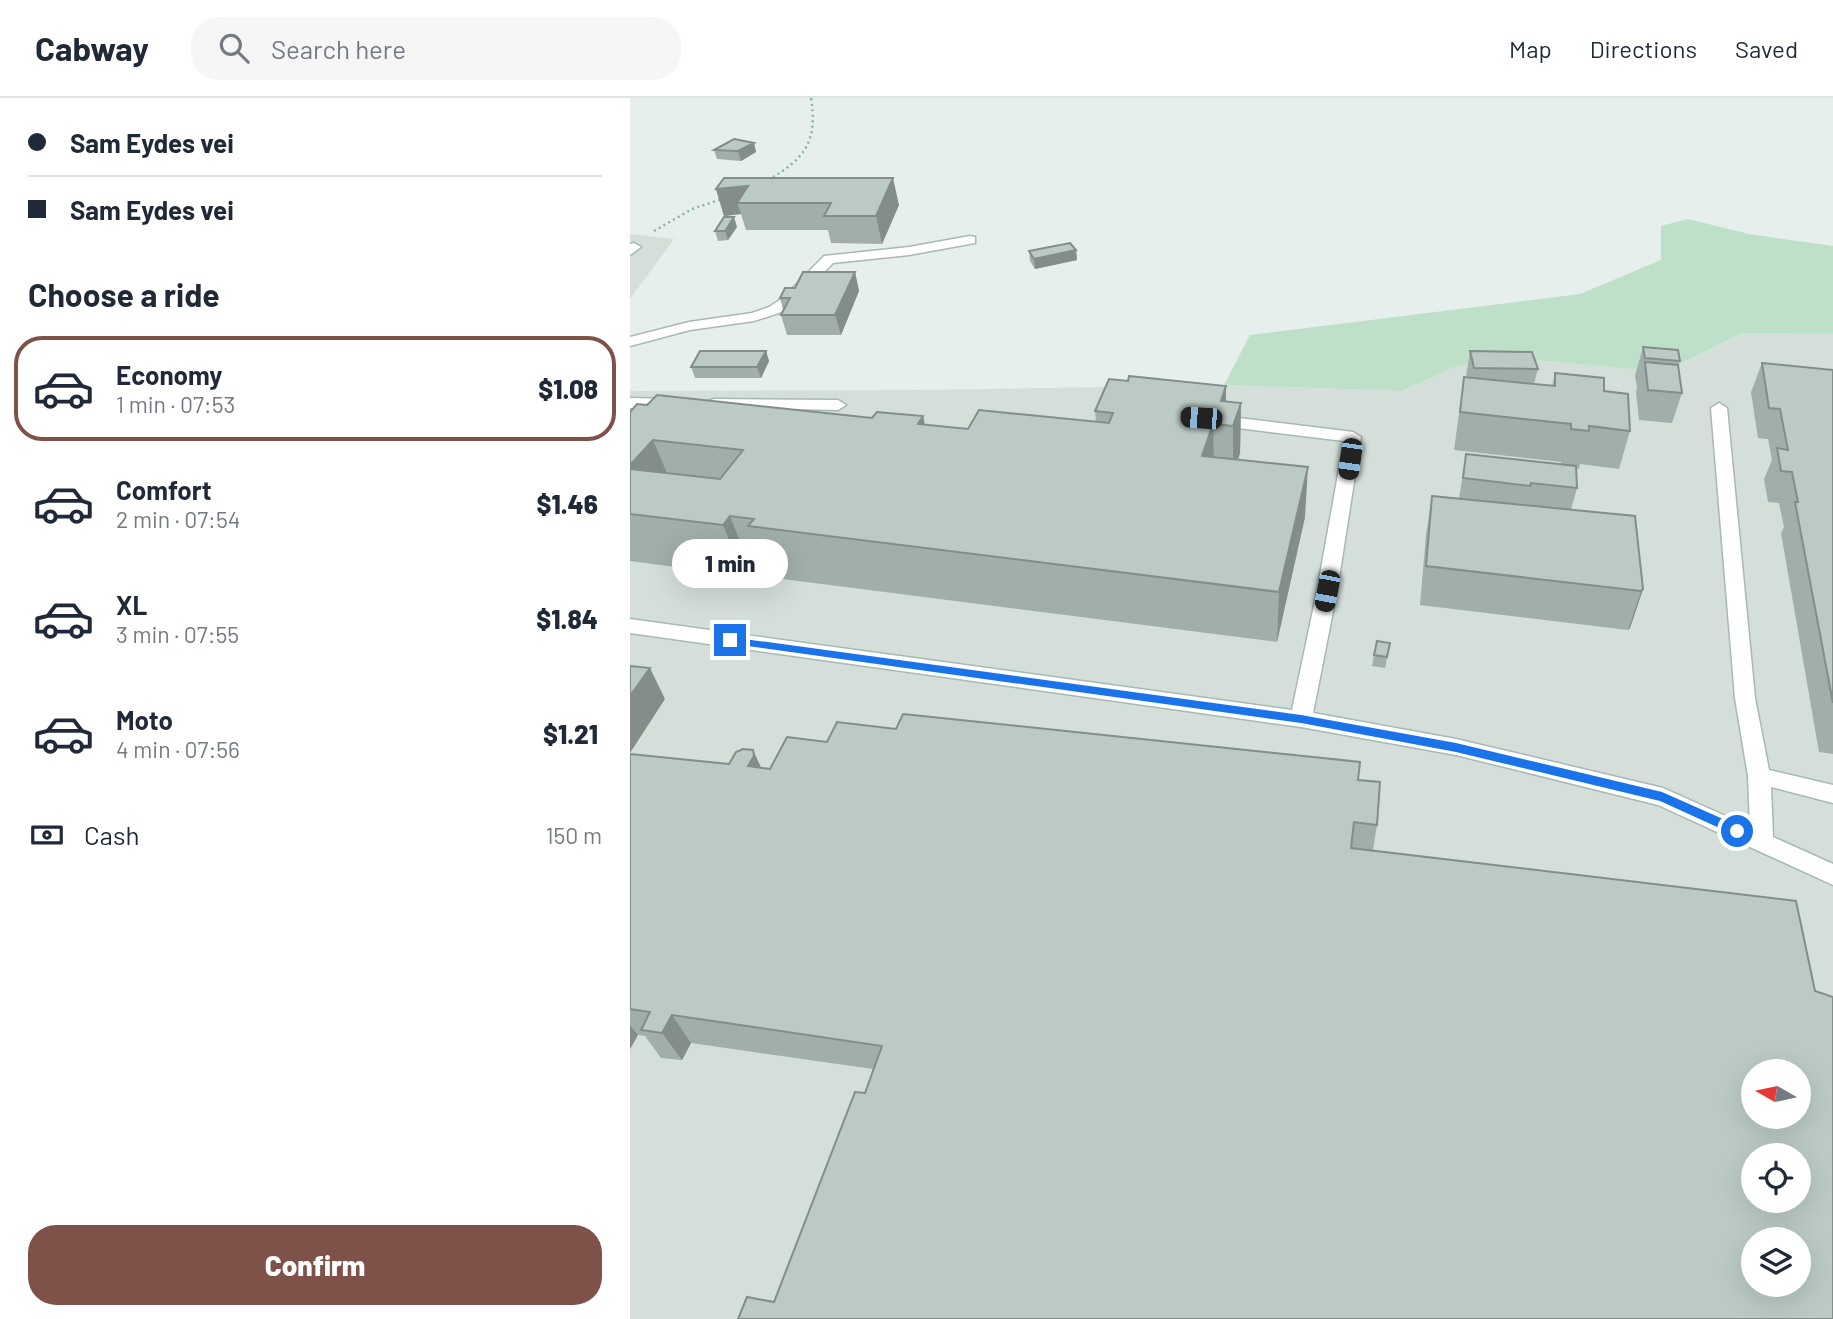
<!DOCTYPE html>
<meta charset="utf-8">
<style>
:root{--surface:#fff;--page:#f6f6f7;--text:#1f2937;--muted:#747a83;--line:#e0e1e3;--accent:#7f5249}
body{margin:0;font-family:Barlow,sans-serif;background:var(--page);color:var(--text);height:100vh;display:flex;flex-direction:column;font-size:26px;white-space:nowrap}
*{box-sizing:border-box;margin:0}
p{font-size:23px;color:var(--muted)}
.icon{flex:none;width:38px;height:38px;fill:none;stroke:currentColor;stroke-width:2;stroke-linecap:round;stroke-linejoin:round}
.map{position:relative;flex:1;overflow:hidden}
.panel{display:flex;flex-direction:column;background:var(--surface);width:630px}
.panel>*{flex:none}
.banner{display:grid;align-content:center;height:154px;padding:0 28px;background:var(--surface)}
.needle{width:46px;rotate:279deg}
.buttons{position:absolute;left:1111px;top:961px;display:grid;gap:14px}
.buttons a{display:grid;place-items:center;width:70px;height:70px;border-radius:50%;background:var(--surface);box-shadow:0 7px 28px #0002;font-size:35px}
.end{position:absolute;width:32px;height:32px;margin:-16px;border:9px solid #1a73e8;background:#fff;box-shadow:0 0 0 4px #fff}
.from{border-radius:50%}
.bubble{position:absolute;height:49px;border-radius:24px;background:var(--surface);box-shadow:0 7px 28px #0002;font-size:23px;font-weight:800;line-height:49px;text-align:center}
.car{position:absolute;width:21px;height:42px;margin:-21px -10px;border-radius:9px;box-shadow:0 0 5px 2px #0007;background:linear-gradient(#222 24%,#8ab4d8 0 40%,#222 0 76%,#8ab4d8 0 86%,#222 0)}
.banner b{display:flex;align-items:center;gap:24px;height:66px;font-size:26px}
.banner b+b{border-top:2px solid var(--line)}
.banner i{width:18px;height:18px;background:var(--text)}
ul{padding:0;list-style:none}
li{display:flex;align-items:center;gap:21px;height:105px;margin:0 14px 10px;padding:0 14px;border:4px solid transparent;border-radius:28px}
li div{flex:1}
li b{display:block;font-size:26px}
li em{font-style:normal;font-weight:800}
li.selected{border-color:var(--accent)}
li>.icon{width:63px;height:63px;stroke-width:1.5}
h2{padding:0 28px;font-size:32px;line-height:84px}
.pay{display:flex;align-items:center;gap:18px;height:77px;padding:0 28px;font-size:26px}
.pay p{margin-inline-start:auto}
.action{display:flex;gap:14px;margin-top:auto;padding:14px 28px}
.action a{flex:1;height:80px;border-radius:28px;background:var(--accent);color:#fff;font-size:28px;font-weight:800;line-height:80px;text-align:center}
header{display:flex;align-items:center;gap:42px;box-sizing:border-box;height:98px;padding:0 35px;background:var(--surface);border-bottom:2px solid var(--line)}
header strong{font-size:33px}
nav{display:flex;gap:38px;margin-inline-start:auto;font-size:24px}
.search{width:490px;height:63px;background:var(--page);display:flex;align-items:center;gap:18px;box-sizing:border-box;padding:0 24px;border-radius:28px;color:var(--muted);font-size:26px}
main{display:flex;flex:1;min-height:0}
.map>svg:first-child{display:block}
</style>
<header>
<strong>Cabway</strong>
<div class="search"><svg class="icon" aria-label="search" viewBox="0 0 24 24"><circle cx="10" cy="10" r="6"/><path d="M15 15l6 6"/></svg>Search here</div>
<nav><a>Map</a><a>Directions</a><a>Saved</a></nav>
</header>
<main>
<section class="panel">
<div class="banner">
<b><i class="from"></i>Sam Eydes vei</b>
<b><i></i>Sam Eydes vei</b>
</div>
<h2>Choose a ride</h2>
<ul>
<li class="selected"><svg class="icon" aria-label="car" viewBox="0 0 24 24"><path d="M5 17H2v-5l4-1 3-4h7l3 4 3 1v5h-3M9 17h6M6 11h13"/><circle cx="7" cy="17" r="2"/><circle cx="17" cy="17" r="2"/></svg><div><b>Economy</b><p>1 min · 07:53</p></div><em>$1.08</em></li>
<li><svg class="icon" aria-label="car" viewBox="0 0 24 24"><path d="M5 17H2v-5l4-1 3-4h7l3 4 3 1v5h-3M9 17h6M6 11h13"/><circle cx="7" cy="17" r="2"/><circle cx="17" cy="17" r="2"/></svg><div><b>Comfort</b><p>2 min · 07:54</p></div><em>$1.46</em></li>
<li><svg class="icon" aria-label="car" viewBox="0 0 24 24"><path d="M5 17H2v-5l4-1 3-4h7l3 4 3 1v5h-3M9 17h6M6 11h13"/><circle cx="7" cy="17" r="2"/><circle cx="17" cy="17" r="2"/></svg><div><b>XL</b><p>3 min · 07:55</p></div><em>$1.84</em></li>
<li><svg class="icon" aria-label="car" viewBox="0 0 24 24"><path d="M5 17H2v-5l4-1 3-4h7l3 4 3 1v5h-3M9 17h6M6 11h13"/><circle cx="7" cy="17" r="2"/><circle cx="17" cy="17" r="2"/></svg><div><b>Moto</b><p>4 min · 07:56</p></div><em>$1.21</em></li>
</ul>
<div class="pay"><svg class="icon" aria-label="cash" viewBox="0 0 24 24"><path d="M3 7h18v10H3z"/><circle cx="12" cy="12" r="2"/></svg>Cash<p>150 m</p></div>
<div class="action"><a>Confirm</a></div>
</section>
<div class="map">
<svg width="1203" height="1221" viewBox="0 0 1203 1221">
<rect width="100%" height="100%" fill="#e6efeb"/>
<g fill="#d4dfda" fill-rule="evenodd">
<polygon points="0,136 44,141 0,201"/>
<path d="M 1112,235 L 1203,236 L 1203,1221 L 0,1221 L 0,293 L 293,292 L 594,287 L 771,293 L 827,268 L 884,260 L 1034,274 ZM 1124,973 L 1169,973 L 1169,1018 L 1124,1018 ZM 1124,1057 L 1169,1057 L 1169,1102 L 1124,1102 ZM 1124,1141 L 1169,1141 L 1169,1186 L 1124,1186 Z"/>
</g>
<polygon fill="#bfe0c8" points="1058,121 1119,136 1203,148 1203,236 1112,235 1034,274 884,260 827,268 771,293 594,287 620,237 950,196 1031,162 1031,128"/>
<g fill="none" stroke-linecap="round" stroke-linejoin="round">
<defs>
<g id="minor">
<polygon points="340,138 345,139 345,145 279,157 203,165 163,206 149,215 124,223 60,232 0,248 0,239 59,224 122,215 139,209 153,200 194,158 279,149"/>
<polygon points="4,145 11,149 0,157 0,146"/>
<polygon points="0,300 45,301 53,306 45,311 0,310"/>
<polygon points="84,301 208,302 216,307 208,312 78,309 76,306 78,303"/>
<polygon points="1089,305 1097,310 1125,600 1139,672 1203,687 1203,705 1141,689 1143,739 1203,766 1203,787 1028,707 826,657 671,629 0,535 0,521 662,612 687,493 714,343 584,327 576,322 584,317 723,334 731,339 707,493 683,615 826,641 1033,690 1120,729 1118,678 1105,600 1081,310"/>
</g>
</defs>
<use href="#minor" stroke="#a8b8b2" stroke-width="3"/>
<g stroke="#86b3a5" stroke-width="2.5" stroke-dasharray="2 3.5" stroke-linecap="butt">
<path d="M 138,82 C 175,61 188,43 181,0"/>
<polyline points="24,133 62,111 95,100"/>
</g>
<use href="#minor" fill="#fff" fill-rule="evenodd"/>
</g>
<g fill="#a1aea9">
<polygon points="124,45 126,54 111,63 87,61 84,52"/>
<polygon points="86,91 269,107 252,146 201,145 198,132 116,132 111,116 94,118"/>
<polygon points="107,129 98,142 88,143 85,133"/>
<polygon points="446,152 447,162 405,171 400,163 399,153"/>
<polygon points="225,174 229,193 211,237 157,237 151,217 153,212 150,200"/>
<polygon points="1013,249 1050,263 1048,269 1052,295 1042,325 1009,322 1006,294 1007,289 1005,278"/>
<polygon points="136,253 139,263 131,280 65,280 61,269"/>
<polygon points="840,253 908,271 904,286 922,288 925,275 974,293 1000,333 989,371 950,366 949,371 946,370 947,390 941,412 1013,491 1000,530 998,532 790,507 796,437 802,398 829,401 836,356 931,367 931,364 824,352 834,279 836,279"/>
<polygon points="1132,265 1203,272 1203,656 1189,654 1151,435 1154,429 1149,405 1138,404 1134,381 1142,362 1138,341 1128,340 1121,294"/>
<polygon points="596,304 611,305 610,355 608,362 675,419 647,544 137,479 134,470 120,469 113,478 0,463 0,314 242,320 293,318 294,326 338,331 466,324 465,313"/>
<polygon points="758,556 755,570 742,568 744,557"/>
<polygon points="197,644 728,682 747,727 743,752 144,1204 235,995 243,971 61,945 52,962 31,960 15,938 8,937 0,951 0,656 99,666 123,652 131,670 140,671"/>
</g>
<g fill="#838d89">
<polygon points="124,45 126,54 111,63 108,53"/>
<polygon points="263,80 269,107 252,146 246,118"/>
<polygon points="118,88 107,105 111,116 94,118 86,91"/>
<polygon points="104,119 107,129 98,142 95,133"/>
<polygon points="446,152 447,162 405,171 404,161"/>
<polygon points="225,174 229,193 211,237 205,217"/>
<polygon points="136,253 139,263 131,280 127,269"/>
<polygon points="596,288 596,327 591,303"/>
<polygon points="611,305 610,355 603,377 603,328"/>
<polygon points="293,318 304,368 288,326"/>
<polygon points="583,326 584,375 572,358"/>
<polygon points="23,342 44,392 0,377 0,367"/>
<polygon points="678,369 675,419 647,544 649,494"/>
<polygon points="100,418 120,469 113,478 93,427"/>
<polygon points="1013,491 1000,530 998,532 1011,493"/>
<polygon points="20,570 35,601 0,655 0,598"/>
<polygon points="123,652 137,683 118,668"/>
<polygon points="42,917 61,945 52,962 32,935"/>
<polygon points="0,927 8,937 0,951"/>
</g>
<g fill="#bbcac4" stroke="#838d89" stroke-width="2" fill-rule="evenodd">
<polygon points="104,41 124,45 108,53 84,52"/>
<polygon points="94,80 263,80 246,118 194,118 201,105 107,105 118,88 86,91"/>
<polygon points="94,119 104,119 95,133 85,133"/>
<polygon points="440,145 446,152 404,161 399,153"/>
<polygon points="173,174 225,174 205,217 151,217 160,200 150,200 155,190 165,190"/>
<polygon points="1013,249 1048,252 1050,263 1015,260"/>
<polygon points="70,253 136,253 127,269 61,269"/>
<polygon points="840,253 902,254 908,271 844,270"/>
<polygon points="1015,264 1048,267 1052,295 1018,292"/>
<polygon points="1132,265 1203,272 1203,605 1165,404 1168,404 1162,374 1151,373 1147,350 1158,352 1150,311 1139,310"/>
<polygon points="925,275 974,280 974,293 998,296 1000,333 959,328 959,333 941,331 941,326 830,314 834,279 925,288"/>
<polygon points="499,278 596,288 591,303 611,305 603,328 583,326 572,358 678,369 649,494 118,428 124,421 100,418 93,427 0,416 0,371 90,381 113,352 23,342 0,367 0,314 7,306 17,307 27,297 242,320 247,314 293,318 288,326 338,331 349,312 479,325 483,315 465,313 479,281 498,283"/>
<polygon points="836,356 946,368 947,390 901,385 900,388 833,380"/>
<polygon points="802,398 1005,418 1013,491 1011,493 796,468"/>
<polygon points="747,543 760,545 757,559 744,557"/>
<polygon points="0,568 20,570 0,598"/>
<path d="M 273,616 L 730,664 L 728,682 L 750,684 L 747,727 L 724,724 L 721,750 L 1166,803 L 1185,893 L 1203,899 L 1203,1221 L 108,1221 L 117,1199 L 144,1204 L 225,994 L 235,995 L 252,948 L 42,917 L 32,935 L 11,932 L 20,914 L 0,911 L 0,656 L 99,666 L 106,654 L 113,651 L 123,652 L 124,658 L 118,668 L 140,671 L 157,639 L 197,644 L 207,624 L 266,631 ZM 1124,973 L 1169,973 L 1169,1018 L 1124,1018 ZM 1124,1057 L 1169,1057 L 1169,1102 L 1124,1102 ZM 1124,1141 L 1169,1141 L 1169,1186 L 1124,1186 Z"/>
</g>
<polygon fill="#1a73e8" points="100,539 671,617 826,645 1032,694 1111,729 1113,733 1107,738 1030,703 826,654 671,625 96,545 95,542"/>
</svg>
<div class="buttons">
<a><svg class="needle" viewBox="-14 -14 28 28"><path d="M0-13l5 13h-10z" fill="#e53935"/><path d="M0 13l5-13h-10z" fill="#747a83"/></svg></a>
<a><svg class="icon" aria-label="locate" viewBox="0 0 24 24"><circle cx="12" cy="12" r="6"/><path d="M12 2v4M12 18v4M2 12h4M18 12h4"/></svg></a>
<a><svg class="icon" aria-label="layers" viewBox="0 0 24 24"><path d="M12 4l9 5-9 5-9-5zM3 14l9 5 9-5"/></svg></a>
</div>
<i class="end from" style="left:1107px;top:733px"></i>
<i class="end" style="left:100px;top:542px"></i>
<div class="bubble" style="left:42px;top:441px;width:116px">1 min</div>
<i class="car" style="left:571px;top:320px;rotate:274deg"></i>
<i class="car" style="left:720px;top:361px;rotate:188deg"></i>
<i class="car" style="left:697px;top:493px;rotate:191deg"></i>
</div>
</main>
